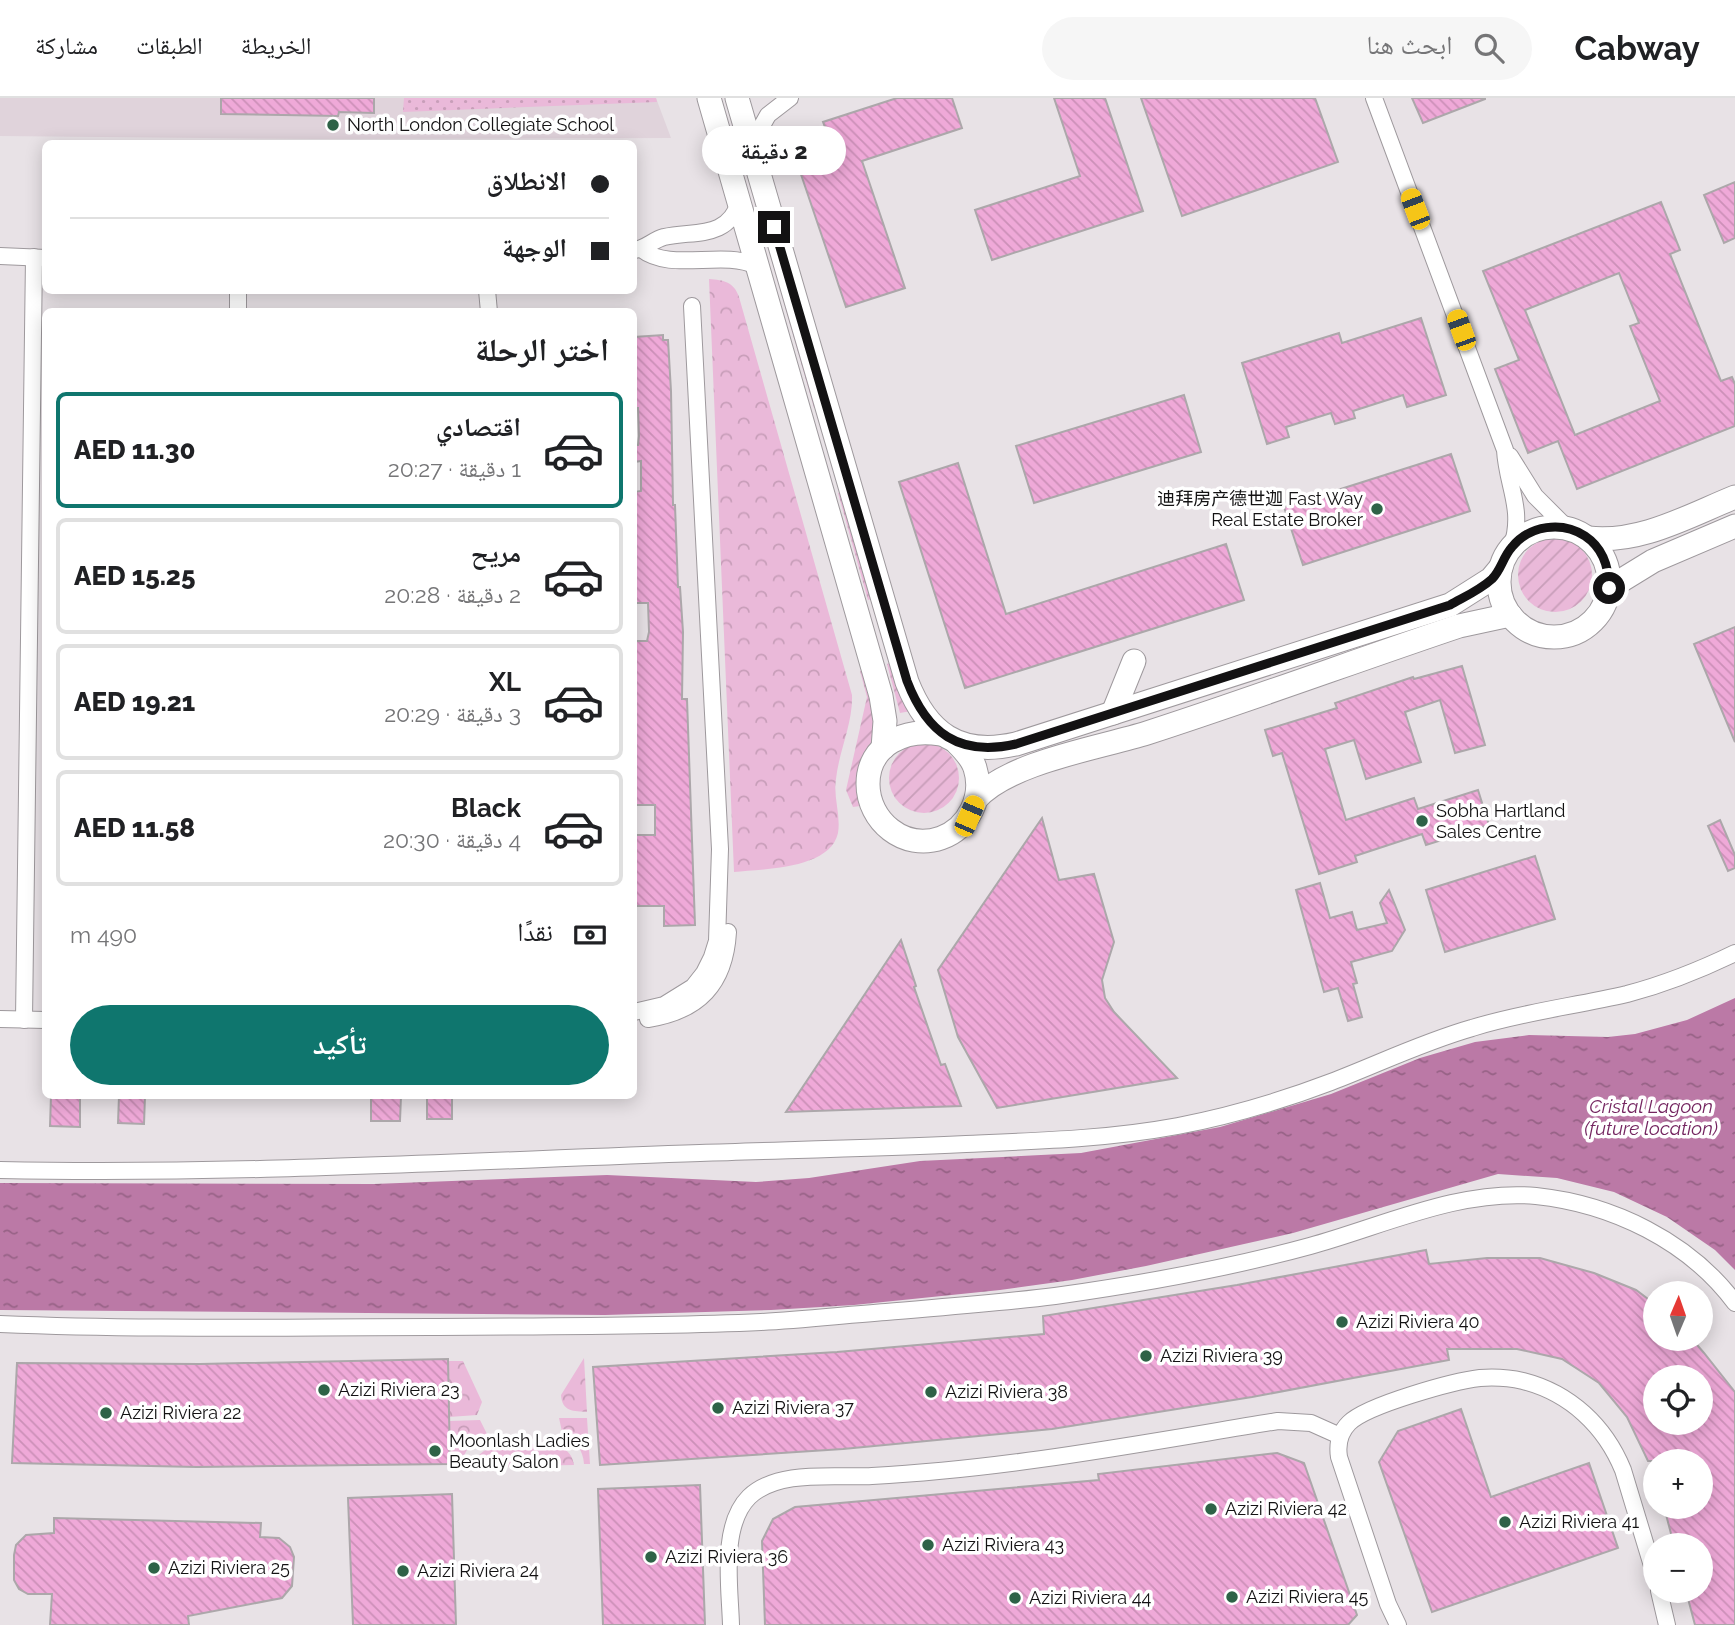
<!DOCTYPE html>
<html lang="ar">
<meta charset="utf-8">
<style>
:root{--surface:#fff;--page:#f6f6f6;--text:#202124;--muted:#757577;--line:#e0e0e0;--accent:#0f766e}
body{margin:0;font-family:Raleway,"Noto Naskh Arabic","Noto Sans SC",sans-serif;background:var(--page);color:var(--text);direction:rtl;height:100vh;display:flex;flex-direction:column;font-size:26px;white-space:nowrap}
*{box-sizing:border-box;margin:0}
p{font-size:23px;color:var(--muted)}
.icon{flex:none;width:38px;height:38px;fill:none;stroke:currentColor;stroke-width:2;stroke-linecap:round;stroke-linejoin:round}
.map{position:relative;flex:1;overflow:hidden;direction:ltr}
.sheet{position:absolute;left:42px;top:210px;width:595px;height:791px;display:flex;flex-direction:column;background:var(--surface);border-radius:10px;box-shadow:0 4px 18px #0003;direction:rtl}
.sheet>*{flex:none}
.guide{position:absolute;left:42px;top:42px;width:595px;height:154px;border-radius:10px;box-shadow:0 4px 18px #0003;direction:rtl;display:grid;align-content:center;height:154px;padding:0 28px;background:var(--surface)}
.needle{width:46px;rotate:2deg}
.buttons{position:absolute;left:1643px;top:1183px;display:grid;gap:14px}
.buttons a{display:grid;place-items:center;width:70px;height:70px;border-radius:50%;background:var(--surface);box-shadow:0 4px 18px #0003;font-size:35px}
.end{position:absolute;width:32px;height:32px;margin:-16px;border:9px solid #131213;background:#fff;box-shadow:0 0 0 4px #fff}
.from{border-radius:50%}
.bubble{position:absolute;height:49px;border-radius:24px;background:var(--surface);box-shadow:0 4px 18px #0003;font-size:23px;font-weight:800;line-height:49px;text-align:center;direction:rtl}
.car{position:absolute;width:21px;height:42px;margin:-21px -10px;border-radius:9px;box-shadow:0 0 5px 2px #0007;background:linear-gradient(#f5c518 24%,#345 0 40%,#f5c518 0 76%,#345 0 86%,#f5c518 0)}
.guide b{display:flex;align-items:center;gap:24px;height:66px;font-size:26px}
.guide b+b{border-top:2px solid var(--line)}
.guide i{width:18px;height:18px;background:var(--text)}
ul{padding:0;list-style:none}
li{display:flex;align-items:center;gap:21px;height:116px;margin:0 14px 10px;padding:0 14px;border:4px solid var(--line);border-radius:10px}
li div{flex:1}
li b{display:block;font-size:26px}
li em{font-style:normal;font-weight:800}
li.current{border-color:var(--accent)}
li>.icon{width:63px;height:63px;stroke-width:1.5}
h2{padding:0 28px;font-size:32px;line-height:84px}
.pay{display:flex;align-items:center;gap:18px;height:77px;padding:0 28px;font-size:26px}
.pay p{margin-inline-start:auto}
.cta{display:flex;gap:14px;margin-top:auto;padding:14px 28px}
.cta a{flex:1;height:80px;border-radius:42px;background:var(--accent);color:#fff;font-size:28px;font-weight:800;line-height:80px;text-align:center}
header{display:flex;align-items:center;gap:42px;box-sizing:border-box;height:98px;padding:0 35px;background:var(--surface);border-bottom:2px solid var(--line)}
header strong{font-size:33px}
nav{display:flex;gap:38px;margin-inline-start:auto;font-size:24px}
.search{width:490px;height:63px;background:var(--page);display:flex;align-items:center;gap:18px;box-sizing:border-box;padding:0 24px;border-radius:38px;color:var(--muted);font-size:26px}
.map>svg:first-child{display:block}
</style>
<header>
<strong>Cabway</strong>
<div class="search"><svg class="icon" aria-label="search" viewBox="0 0 24 24"><circle cx="10" cy="10" r="6"/><path d="M15 15l6 6"/></svg>ابحث هنا</div>
<nav><a>الخريطة</a><a>الطبقات</a><a>مشاركة</a></nav>
</header>
<div class="map">
<svg width="1735" height="1527" viewBox="0 0 1735 1527">
<defs>
<pattern id="grass-dots" width="8" height="8" patternUnits="userSpaceOnUse" patternTransform="scale(1.75)"><rect width="8" height="8" fill="#eab9d9"/><path d="M2 2h.1M6 6h.1" fill="none" stroke="#c89eb9" stroke-width="1.8" stroke-linecap="round"/></pattern>
<pattern id="park-crowns" width="20" height="18" patternUnits="userSpaceOnUse" patternTransform="scale(1.75)"><rect width="20" height="18" fill="#eab9d9"/><path d="M2 6a3 3 0 1 1 6 0M12 15a3 3 0 1 1 6 0" fill="none" stroke="#c89eb9"/></pattern>
<pattern id="garden-furrows" width="10" height="10" patternUnits="userSpaceOnUse" patternTransform="scale(1.75)"><rect width="10" height="10" fill="#eab9d9"/><path d="M-1 1l2-2M0 10L10 0M9 11l2-2" fill="none" stroke="#c89eb9"/></pattern>
<pattern id="water-ripples" width="26" height="14" patternUnits="userSpaceOnUse" patternTransform="scale(1.75)"><rect width="26" height="14" fill="#bb79a6"/><path d="M2 4q2-2 4 0t4 0M15 11q2-2 4 0t4 0" fill="none" stroke="#976286"/></pattern>
<pattern id="building-back-hatch" width="6" height="6" patternUnits="userSpaceOnUse" patternTransform="scale(1.75)"><rect width="6" height="6" fill="#efa9d8"/><path d="M-1 5l2 2M0 0l6 6M5-1l2 2" fill="none" stroke="#cc90b8"/></pattern>
</defs>
<rect width="100%" height="100%" fill="#e8e2e6"/>
<polygon fill="#e0d3db" points="0,0 656,0 671,40 315,41 0,38"/>
<polygon fill="url(#grass-dots)" points="404,0 656,0 657,4 403,14"/>
<g fill="url(#park-crowns)">
<path d="M 709,181 C 724,182 734,184 739,199 L 852,597 C 853,625 839,653 836,681 C 833,699 841,717 838,735 C 830,771 764,771 734,774 Z"/>
<path d="M 584,1260 L 587,1314 C 574,1313 562,1314 561,1297 Z"/>
<polygon points="449,1263 463,1263 482,1304 477,1317 449,1319"/>
<path d="M 559,1320 L 587,1320 L 590,1366 L 584,1366 C 583,1352 576,1343 563,1338 Z"/>
<path d="M 480,1322 L 488,1338 C 471,1342 463,1353 462,1370 L 450,1370 L 449,1323 Z"/>
<path d="M 549,1346 C 562,1348 572,1353 574,1367 L 474,1369 C 476,1340 528,1347 549,1346 Z"/>
</g>
<g fill="url(#garden-furrows)">
<polygon points="779,169 819,308 814,310 774,170"/>
<polygon points="844,394 874,500 868,502 838,395"/>
<circle cx="1555" cy="477" r="37"/>
<polygon points="892,564 911,613 900,615 887,566"/>
<polygon points="866,572 876,634 869,649 859,702 860,708 853,709 846,692 867,599 860,573"/>
<circle cx="924" cy="680" r="35"/>
</g>
<polygon fill="url(#water-ripples)" points="1735,900 1735,1172 1715,1152 1667,1119 1614,1094 1557,1080 1498,1076 1293,1135 1146,1168 1072,1182 1000,1192 854,1207 771,1212 605,1217 0,1212 0,1085 374,1086 607,1077 756,1084 809,1080 920,1063 1081,1055 1220,1029 1331,996 1420,960 1475,944 1529,937 1608,939 1635,936 1687,922"/>
<g fill="url(#building-back-hatch)" stroke="#aca7aa" stroke-width="2" fill-rule="evenodd">
<polygon points="221,0 374,0 374,15 339,14 338,18 221,16"/>
<polygon points="897,0 952,0 962,30 862,63 905,190 846,209 790,44 826,32 823,24"/>
<polygon points="1054,0 1105,0 1143,113 992,162 975,112 1080,78"/>
<polygon points="1141,0 1315,0 1338,64 1182,118"/>
<polygon points="1412,0 1485,0 1485,1 1423,25"/>
<polygon points="1735,84 1735,140 1724,145 1704,97"/>
<path d="M 1661,104 L 1680,152 L 1670,156 L 1721,283 L 1732,279 L 1735,286 L 1735,328 L 1577,391 L 1558,343 L 1528,355 L 1495,271 L 1519,262 L 1483,173 ZM 1619,175 L 1639,225 L 1630,228 L 1660,303 L 1575,337 L 1525,212 Z"/>
<polygon points="1421,220 1446,297 1407,309 1403,297 1353,313 1355,320 1335,326 1331,315 1286,329 1289,339 1267,346 1242,265 1339,235 1342,245"/>
<polygon points="663,237 663,242 668,242 671,293 673,407 675,407 678,489 680,489 683,534 682,601 687,601 695,827 664,828 664,808 634,808 634,737 655,737 655,707 634,707 634,543 647,543 649,534 648,505 634,505 634,394 641,393 641,363 634,364 634,347 638,347 639,338 638,310 634,310 634,239"/>
<polygon points="1184,297 1201,354 1034,405 1016,348"/>
<polygon points="1451,356 1470,413 1303,467 1284,409"/>
<polygon points="958,365 1006,516 1226,446 1244,502 965,590 899,384"/>
<polygon points="1735,529 1735,644 1694,546"/>
<polygon points="1462,568 1485,647 1455,655 1440,602 1405,614 1421,664 1366,681 1354,642 1325,651 1346,722 1414,700 1418,711 1478,692 1489,727 1426,747 1422,736 1355,758 1357,764 1319,776 1282,655 1273,658 1265,632 1337,610 1335,605 1413,579 1414,581"/>
<polygon points="1042,720 1059,782 1094,776 1114,844 1102,882 1105,900 1114,914 1177,980 997,1010 958,939 938,872"/>
<polygon points="1720,722 1735,757 1735,770 1728,773 1708,728"/>
<polygon points="1535,758 1555,821 1445,854 1426,792"/>
<polygon points="1320,785 1330,820 1352,814 1357,832 1387,825 1380,805 1389,792 1405,832 1392,853 1351,864 1357,885 1353,886 1362,919 1348,923 1338,890 1324,894 1296,792"/>
<polygon points="901,842 916,888 914,889 941,967 945,966 961,1008 786,1014"/>
<polygon points="51,998 80,998 80,1029 50,1028"/>
<polygon points="119,998 145,998 144,1026 118,1025"/>
<polygon points="371,998 401,998 400,1023 371,1023"/>
<rect x="427" y="998" width="25" height="23"/>
<path d="M 1426,1152 L 1429,1166 L 1487,1160 L 1540,1160 L 1594,1175 L 1636,1192 L 1656,1207 L 1656,1241 L 1692,1241 L 1704,1255 L 1735,1294 L 1735,1527 L 1695,1527 L 1686,1493 L 1701,1493 L 1701,1447 L 1674,1447 L 1664,1409 L 1701,1409 L 1701,1363 L 1648,1363 L 1627,1319 L 1599,1285 L 1562,1261 L 1517,1251 L 1447,1251 L 1449,1262 L 1252,1299 L 1052,1331 L 843,1351 L 600,1367 L 593,1269 L 837,1254 L 1044,1236 L 1043,1218 L 1237,1187 ZM 1656,1279 L 1701,1279 L 1701,1325 L 1656,1325 Z"/>
<polygon points="448,1261 450,1366 197,1369 12,1365 17,1265 200,1266"/>
<polygon points="1461,1311 1491,1399 1589,1365 1618,1450 1432,1514 1379,1364 1398,1333"/>
<polygon points="1277,1355 1304,1365 1357,1517 1348,1527 765,1527 762,1443 773,1421 795,1409 1099,1382 1098,1376"/>
<polygon points="700,1387 705,1527 603,1527 598,1391"/>
<polygon points="452,1396 456,1527 353,1527 348,1400"/>
<polygon points="54,1420 261,1425 260,1439 279,1440 290,1449 294,1459 292,1488 282,1500 188,1518 189,1527 50,1527 52,1496 28,1496 19,1491 14,1482 14,1457 16,1447 26,1437 54,1435"/>
</g>
<g fill="none" stroke-linecap="round" stroke-linejoin="round">
<defs>
<g id="street">
<path d="M 1374,0 L 1505,352 C 1507,388 1524,411 1512,448"/>
<polyline points="751,47 768,17 790,0"/>
<path d="M 641,151 C 672,175 721,151 757,168"/>
<path d="M 634,152 C 645,151 653,142 664,139 C 695,132 727,142 740,103"/>
<polyline points="0,158 46,160"/>
<polyline points="487,192 489,214"/>
<polyline points="238,214 238,192"/>
<polyline points="1510,358 1535,398 1567,430"/>
<polyline points="634,914 664,907 693,889 704,875 712,859 717,843 720,751 692,208"/>
<polyline points="0,921 46,922"/>
<path d="M 648,921 C 699,913 725,886 728,834"/>
<polyline points="24,922 34,159"/>
<path d="M 0,1072 C 234,1077 467,1063 700,1055 C 789,1052 877,1050 966,1046 C 1037,1043 1108,1041 1178,1028 C 1230,1018 1281,1003 1331,984 C 1378,966 1423,944 1472,930 C 1523,914 1576,908 1627,896 C 1665,886 1700,872 1735,855"/>
<path d="M 0,1226 C 143,1232 286,1229 430,1229 C 540,1228 651,1229 761,1224 C 803,1222 844,1217 886,1214 C 942,1209 999,1205 1055,1198 C 1141,1186 1226,1171 1310,1148 C 1383,1128 1459,1091 1536,1098 C 1612,1106 1689,1143 1735,1205"/>
<polyline points="1659,1493 1667,1527"/>
<path d="M 731,1527 C 730,1489 720,1428 749,1399 C 778,1371 834,1380 872,1378 C 1008,1371 1143,1345 1278,1323 L 1311,1325 L 1340,1338"/>
<path d="M 1398,1527 L 1388,1506 L 1339,1359 C 1337,1346 1340,1334 1349,1325 C 1367,1307 1454,1283 1480,1280 C 1494,1279 1510,1280 1523,1283 C 1570,1295 1605,1328 1623,1372 L 1656,1481"/>
</g>
<g id="secondary">
<polyline points="709,0 881,598 885,623 883,650"/>
<path d="M 737,0 L 907,584 C 927,635 959,659 1016,646 L 1450,507 L 1491,481 L 1501,469"/>
<circle cx="1554" cy="484" r="55"/>
<path d="M 1588,440 C 1640,446 1688,418 1735,399"/>
<polyline points="1609,490 1653,463 1735,428"/>
<polyline points="1113,615 1134,563"/>
<path d="M 940,636 C 906,630 868,646 868,686 C 868,723 904,753 941,740 C 969,730 984,698 975,670 C 972,660 964,652 957,645"/>
<path d="M 976,701 C 1009,664 1099,650 1147,635 C 1252,601 1355,563 1459,528 L 1510,517"/>
</g>
</defs>
<use href="#street" stroke="#9e999d" stroke-width="18"/>
<use href="#secondary" stroke="#9e999d" stroke-width="25"/>
<use href="#street" stroke="#fff" stroke-width="16"/>
<use href="#secondary" stroke="#fff" stroke-width="23"/>
</g>
<g fill="none" stroke-linecap="round" stroke-linejoin="round">
<path stroke="#131213" stroke-width="9" d="M 774,129 L 907,583 C 927,635 959,659 1016,646 L 1450,507 C 1464,499 1480,492 1492,481 C 1501,472 1503,459 1512,449 C 1530,427 1562,423 1585,438 C 1603,450 1609,469 1609,490"/>
</g>
<g fill="#2e6247" stroke="#fff" stroke-width="2.5">
<circle cx="333" cy="27" r="7"/>
<circle cx="1377" cy="411" r="7"/>
<circle cx="1422" cy="723" r="7"/>
<circle cx="1342" cy="1224" r="7"/>
<circle cx="1146" cy="1258" r="7"/>
<circle cx="324" cy="1292" r="7"/>
<circle cx="931" cy="1294" r="7"/>
<circle cx="718" cy="1310" r="7"/>
<circle cx="106" cy="1315" r="7"/>
<circle cx="435" cy="1353" r="7"/>
<circle cx="1211" cy="1411" r="7"/>
<circle cx="1505" cy="1424" r="7"/>
<circle cx="928" cy="1447" r="7"/>
<circle cx="651" cy="1459" r="7"/>
<circle cx="154" cy="1470" r="7"/>
<circle cx="403" cy="1473" r="7"/>
<circle cx="1232" cy="1499" r="7"/>
<circle cx="1015" cy="1500" r="7"/>
</g>
<g text-anchor="middle" stroke-width="7" stroke-linejoin="round" paint-order="stroke">
<g font-size="18" fill="#131213" stroke="#fff" text-anchor="start">
<text x="347" y="33">North London Collegiate School</text>
<text x="1363" y="407" text-anchor="end">迪拜房产德世迦 Fast Way<tspan x="1363" dy="21">Real Estate Broker</tspan></text>
<text x="1436" y="719">Sobha Hartland<tspan x="1436" dy="21">Sales Centre</tspan></text>
<text x="1356" y="1230">Azizi Riviera 40</text>
<text x="1160" y="1264">Azizi Riviera 39</text>
<text x="338" y="1298">Azizi Riviera 23</text>
<text x="945" y="1300">Azizi Riviera 38</text>
<text x="732" y="1316">Azizi Riviera 37</text>
<text x="120" y="1321">Azizi Riviera 22</text>
<text x="449" y="1349">Moonlash Ladies<tspan x="449" dy="21">Beauty Salon</tspan></text>
<text x="1225" y="1417">Azizi Riviera 42</text>
<text x="1519" y="1430">Azizi Riviera 41</text>
<text x="942" y="1453">Azizi Riviera 43</text>
<text x="665" y="1465">Azizi Riviera 36</text>
<text x="168" y="1476">Azizi Riviera 25</text>
<text x="417" y="1479">Azizi Riviera 24</text>
<text x="1246" y="1505">Azizi Riviera 45</text>
<text x="1029" y="1506">Azizi Riviera 44</text>
</g>
<g font-size="19" font-style="italic" fill="#742560" stroke="#fff">
<text x="1651" y="1015">Cristal Lagoon<tspan x="1651" dy="22">(future location)</tspan></text>
</g>
</g>
</svg>
<div class="buttons">
<a><svg class="needle" viewBox="-14 -14 28 28"><path d="M0-13l5 13h-10z" fill="#e53935"/><path d="M0 13l5-13h-10z" fill="#757577"/></svg></a>
<a><svg class="icon" aria-label="locate" viewBox="0 0 24 24"><circle cx="12" cy="12" r="6"/><path d="M12 2v4M12 18v4M2 12h4M18 12h4"/></svg></a>
<a>+</a>
<a>−</a>
</div>
<i class="end from" style="left:1609px;top:490px"></i>
<i class="end" style="left:774px;top:129px"></i>
<div class="bubble" style="left:702px;top:28px;width:144px">2 دقيقة</div>
<i class="car" style="left:1415px;top:111px;rotate:339deg"></i>
<i class="car" style="left:1461px;top:232px;rotate:340deg"></i>
<i class="car" style="left:969px;top:718px;rotate:23deg"></i>
<div class="guide">
<b><i class="from"></i>الانطلاق</b>
<b><i></i>الوجهة</b>
</div>
<section class="sheet">
<h2>اختر الرحلة</h2>
<ul>
<li class="current"><svg class="icon" aria-label="car" viewBox="0 0 24 24"><path d="M5 17H2v-5l4-1 3-4h7l3 4 3 1v5h-3M9 17h6M6 11h13"/><circle cx="7" cy="17" r="2"/><circle cx="17" cy="17" r="2"/></svg><div><b>اقتصادي</b><p>1 دقيقة · 20:27</p></div><em>AED 11.30</em></li>
<li><svg class="icon" aria-label="car" viewBox="0 0 24 24"><path d="M5 17H2v-5l4-1 3-4h7l3 4 3 1v5h-3M9 17h6M6 11h13"/><circle cx="7" cy="17" r="2"/><circle cx="17" cy="17" r="2"/></svg><div><b>مريح</b><p>2 دقيقة · 20:28</p></div><em>AED 15.25</em></li>
<li><svg class="icon" aria-label="car" viewBox="0 0 24 24"><path d="M5 17H2v-5l4-1 3-4h7l3 4 3 1v5h-3M9 17h6M6 11h13"/><circle cx="7" cy="17" r="2"/><circle cx="17" cy="17" r="2"/></svg><div><b>XL</b><p>3 دقيقة · 20:29</p></div><em>AED 19.21</em></li>
<li><svg class="icon" aria-label="car" viewBox="0 0 24 24"><path d="M5 17H2v-5l4-1 3-4h7l3 4 3 1v5h-3M9 17h6M6 11h13"/><circle cx="7" cy="17" r="2"/><circle cx="17" cy="17" r="2"/></svg><div><b>Black</b><p>4 دقيقة · 20:30</p></div><em>AED 11.58</em></li>
</ul>
<div class="pay"><svg class="icon" aria-label="cash" viewBox="0 0 24 24"><path d="M3 7h18v10H3z"/><circle cx="12" cy="12" r="2"/></svg>نقدًا<p>490 m</p></div>
<div class="cta"><a>تأكيد</a></div>
</section>
</div>
